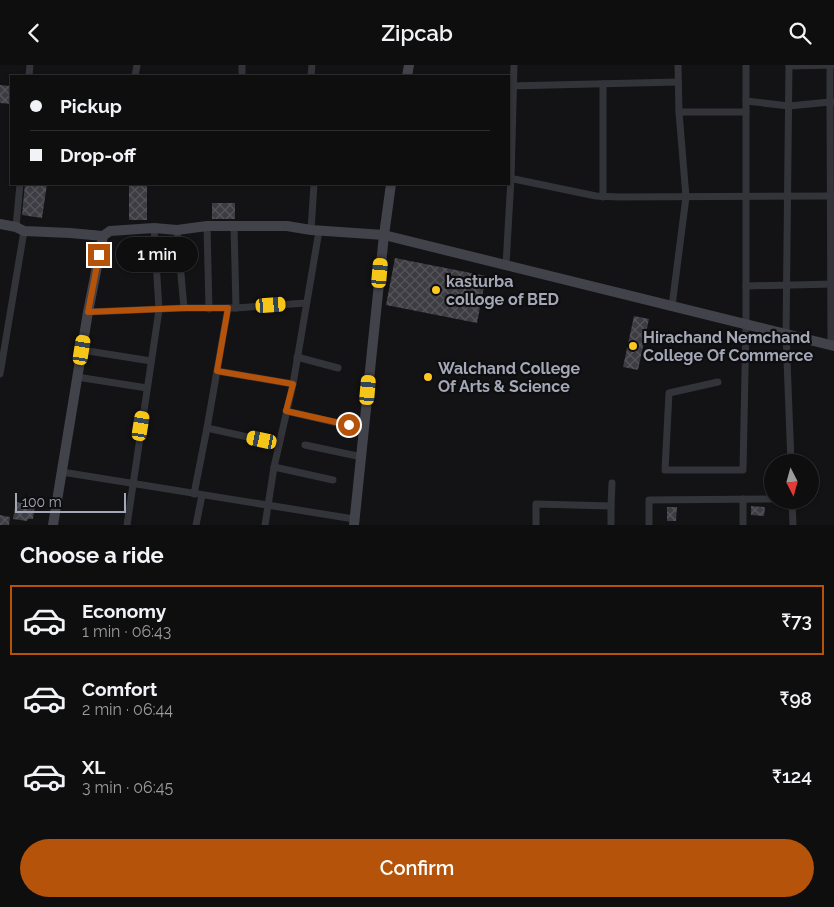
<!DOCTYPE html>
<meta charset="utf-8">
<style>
:root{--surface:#0e0e0f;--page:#1c1c1d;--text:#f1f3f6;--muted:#9b9c9e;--line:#2e2e2f;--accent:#b45309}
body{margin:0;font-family:Raleway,sans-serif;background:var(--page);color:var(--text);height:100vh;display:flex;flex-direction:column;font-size:19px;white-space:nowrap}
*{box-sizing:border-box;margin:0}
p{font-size:16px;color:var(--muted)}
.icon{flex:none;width:28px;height:28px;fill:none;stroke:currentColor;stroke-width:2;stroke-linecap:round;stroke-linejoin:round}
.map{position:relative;height:460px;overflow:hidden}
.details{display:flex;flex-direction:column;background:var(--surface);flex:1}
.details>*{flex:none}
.hud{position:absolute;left:10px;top:10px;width:500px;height:110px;border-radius:0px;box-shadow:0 1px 4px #0004,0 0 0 1px var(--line);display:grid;align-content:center;height:110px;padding:0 20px;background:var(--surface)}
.needle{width:32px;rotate:174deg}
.buttons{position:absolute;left:764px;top:389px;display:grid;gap:10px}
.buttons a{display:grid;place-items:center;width:55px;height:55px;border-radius:50%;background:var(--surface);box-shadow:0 1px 4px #0004,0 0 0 1px var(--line);font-size:25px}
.scale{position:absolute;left:15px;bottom:12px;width:111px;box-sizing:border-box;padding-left:5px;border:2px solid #a3a7b6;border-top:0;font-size:14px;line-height:18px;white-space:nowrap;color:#a3a7b6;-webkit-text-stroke:4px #0e0d0f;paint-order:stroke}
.end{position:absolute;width:22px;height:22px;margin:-11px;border:6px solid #b45309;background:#fff;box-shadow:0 0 0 2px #fff}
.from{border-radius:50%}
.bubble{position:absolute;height:35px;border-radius:18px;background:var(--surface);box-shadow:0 1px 4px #0004,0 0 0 1px var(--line);font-size:16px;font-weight:600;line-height:35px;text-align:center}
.car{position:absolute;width:15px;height:30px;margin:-15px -8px;border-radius:6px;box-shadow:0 0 4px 1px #0007;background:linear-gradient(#f5c518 24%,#345 0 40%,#f5c518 0 76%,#345 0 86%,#f5c518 0)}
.hud b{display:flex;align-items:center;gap:18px;height:48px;font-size:19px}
.hud b+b{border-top:1px solid var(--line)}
.hud i{width:12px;height:12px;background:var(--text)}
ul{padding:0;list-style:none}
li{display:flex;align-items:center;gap:15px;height:70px;margin:0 10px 8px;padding:0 10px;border:2px solid transparent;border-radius:0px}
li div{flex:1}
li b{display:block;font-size:19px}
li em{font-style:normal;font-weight:600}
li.selected{border-color:var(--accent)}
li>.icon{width:45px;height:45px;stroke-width:1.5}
h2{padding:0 20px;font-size:22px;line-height:60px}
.button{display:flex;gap:10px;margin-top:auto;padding:10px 20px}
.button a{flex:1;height:58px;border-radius:30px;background:var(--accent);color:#fff;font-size:20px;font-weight:600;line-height:58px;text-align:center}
header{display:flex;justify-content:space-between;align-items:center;height:65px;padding:0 20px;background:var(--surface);font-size:22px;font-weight:600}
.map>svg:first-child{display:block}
</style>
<header><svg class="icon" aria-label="back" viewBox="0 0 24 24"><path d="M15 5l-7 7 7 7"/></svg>Zipcab<svg class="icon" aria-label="search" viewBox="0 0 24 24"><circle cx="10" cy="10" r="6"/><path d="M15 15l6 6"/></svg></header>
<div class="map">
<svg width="834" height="460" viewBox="0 0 834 460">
<defs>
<pattern id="building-cross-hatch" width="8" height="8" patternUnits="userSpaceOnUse" patternTransform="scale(1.25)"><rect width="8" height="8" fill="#3c3c42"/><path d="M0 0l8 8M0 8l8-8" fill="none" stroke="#55555b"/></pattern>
</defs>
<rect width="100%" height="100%" fill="#131214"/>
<g fill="url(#building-cross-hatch)">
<polygon points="0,20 11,21 11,39 0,38"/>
<polygon points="25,119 47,119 42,153 22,150"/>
<rect x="129" y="119" width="18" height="36"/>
<rect x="212" y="138" width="23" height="16"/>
<polygon points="395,193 486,211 477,258 386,240"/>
<polygon points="634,251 649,254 638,305 623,302"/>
<polygon points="16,437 35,440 33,454 28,454 27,456 13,454"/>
<polygon points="751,441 765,442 764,451 751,450"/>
<polygon points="667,442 677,442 676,456 667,456"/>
<polygon points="0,450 10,452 9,460 0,460"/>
</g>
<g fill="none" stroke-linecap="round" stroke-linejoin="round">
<g stroke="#33343a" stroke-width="7">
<polyline points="242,0 242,11"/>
<polyline points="678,0 679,47 746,47"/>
<polyline points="789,0 786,269 791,398"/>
<polyline points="830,0 830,37 833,37"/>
<polyline points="789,1 834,0"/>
<polyline points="29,11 30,0"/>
<polyline points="135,11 137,0"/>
<polyline points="311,11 312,0"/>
<polyline points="603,19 603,132"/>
<polyline points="509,21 678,17"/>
<polyline points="746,36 789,41 830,37 831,280"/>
<polyline points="509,113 596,131 619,132 834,131"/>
<polyline points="207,161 209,244"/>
<polyline points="234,161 236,243"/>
<polyline points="16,162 20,119"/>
<polyline points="177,165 184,243"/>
<polyline points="311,165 314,119"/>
<polyline points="506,200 511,113 514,0"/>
<polyline points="746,221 834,219"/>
<polyline points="672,241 686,132 679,47"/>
<polyline points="88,247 184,243 236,243 306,238"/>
<polyline points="82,285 151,296"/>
<polyline points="297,292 338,303"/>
<polyline points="217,306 293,319"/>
<polyline points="0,309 24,166"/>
<polyline points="77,312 147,323"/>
<polyline points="718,317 669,328 665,405 743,405 746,259 746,0"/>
<polyline points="286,346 364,364"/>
<polyline points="207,363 279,379"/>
<polyline points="305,380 362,392"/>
<polyline points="274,402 333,415"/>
<polyline points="62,407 354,454"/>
<polyline points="194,429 207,363 228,243"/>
<polyline points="792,435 793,460"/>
<polyline points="611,441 612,418"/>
<polyline points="127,460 159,245 154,163"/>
<polyline points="196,460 202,430"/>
<polyline points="265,460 274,402 293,319 319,166"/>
<polyline points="536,460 536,439 611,441 611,460"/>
<polyline points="649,460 649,435 772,434"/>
<polyline points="743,460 743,434"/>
</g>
<g stroke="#41424a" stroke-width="10">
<polyline points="407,11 409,0"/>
<polyline points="0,159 16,162 24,166 70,168 103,171 110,166 154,163 177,165 207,161 287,161 311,165 384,170 834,281"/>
<polyline points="53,460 88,247 103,171"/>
<polyline points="354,460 384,170 391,119"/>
</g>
</g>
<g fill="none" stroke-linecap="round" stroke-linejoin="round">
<polyline stroke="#b45309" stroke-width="6" points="99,190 88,247 184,243 228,243 217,306 293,319 286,346 349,360"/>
</g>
<g fill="#fec820" stroke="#0e0d0f" stroke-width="2">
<circle cx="436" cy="225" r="5"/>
<circle cx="633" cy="281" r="5"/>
<circle cx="428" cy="312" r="5"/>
</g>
<g text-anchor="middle" stroke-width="4.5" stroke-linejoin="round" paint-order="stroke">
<g font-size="16" font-weight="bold" fill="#a3a7b6" stroke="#0e0d0f" text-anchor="start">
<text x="446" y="222">kasturba<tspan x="446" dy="18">colloge of BED</tspan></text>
<text x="643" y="278">Hirachand Nemchand<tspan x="643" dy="18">College Of Commerce</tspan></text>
<text x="438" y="309">Walchand College<tspan x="438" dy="18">Of Arts &amp; Science</tspan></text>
</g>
</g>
</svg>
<div class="buttons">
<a><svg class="needle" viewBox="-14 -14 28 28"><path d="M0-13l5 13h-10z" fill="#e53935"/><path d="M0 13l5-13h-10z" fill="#9b9c9e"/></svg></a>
</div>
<div class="scale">100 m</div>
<i class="end from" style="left:349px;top:360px"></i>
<i class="end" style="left:99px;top:190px"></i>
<div class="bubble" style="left:116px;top:172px;width:82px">1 min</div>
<i class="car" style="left:380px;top:208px;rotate:5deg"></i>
<i class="car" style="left:271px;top:240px;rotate:86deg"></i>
<i class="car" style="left:82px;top:285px;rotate:9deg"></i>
<i class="car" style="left:368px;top:325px;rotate:5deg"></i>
<i class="car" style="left:141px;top:361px;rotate:9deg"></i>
<i class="car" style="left:262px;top:375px;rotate:282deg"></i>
<div class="hud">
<b><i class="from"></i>Pickup</b>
<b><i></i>Drop-off</b>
</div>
</div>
<section class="details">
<h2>Choose a ride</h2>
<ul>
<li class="selected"><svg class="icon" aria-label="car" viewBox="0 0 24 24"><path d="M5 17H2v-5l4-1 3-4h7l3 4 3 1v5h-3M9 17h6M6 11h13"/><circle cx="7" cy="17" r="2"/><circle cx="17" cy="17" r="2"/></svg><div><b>Economy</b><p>1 min · 06:43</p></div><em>₹73</em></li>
<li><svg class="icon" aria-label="car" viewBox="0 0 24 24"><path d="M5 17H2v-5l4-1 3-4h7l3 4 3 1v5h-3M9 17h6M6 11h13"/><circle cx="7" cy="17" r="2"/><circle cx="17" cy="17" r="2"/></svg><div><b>Comfort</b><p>2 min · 06:44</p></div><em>₹98</em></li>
<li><svg class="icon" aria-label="car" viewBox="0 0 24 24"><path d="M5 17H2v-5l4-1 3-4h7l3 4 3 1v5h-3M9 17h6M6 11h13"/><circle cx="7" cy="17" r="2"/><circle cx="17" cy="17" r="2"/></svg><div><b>XL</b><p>3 min · 06:45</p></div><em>₹124</em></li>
</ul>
<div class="button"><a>Confirm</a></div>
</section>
